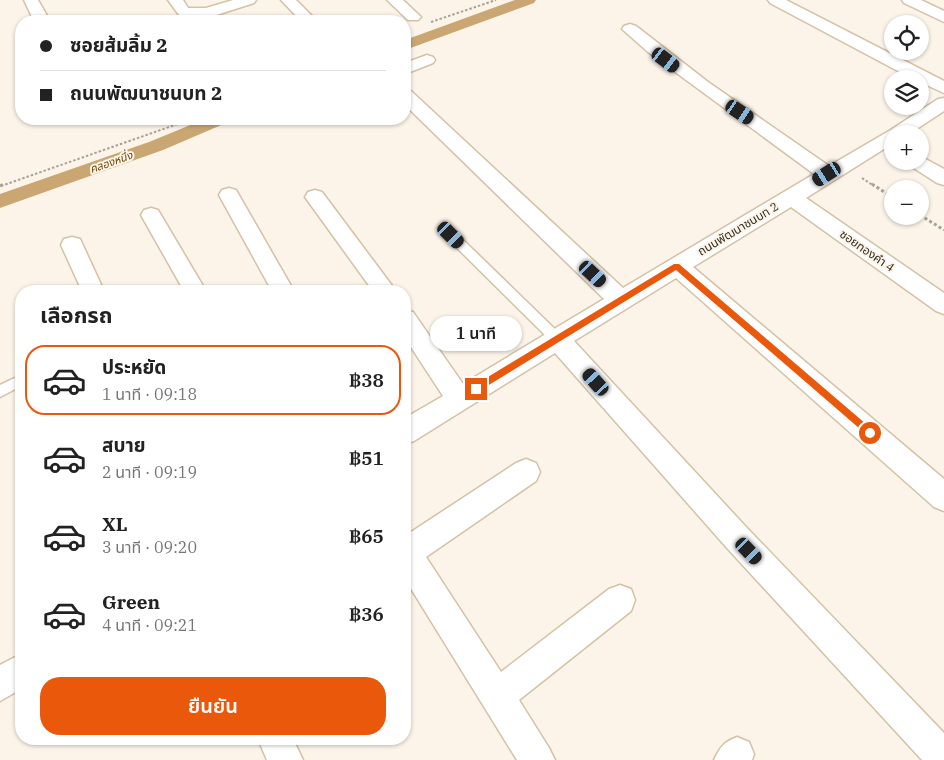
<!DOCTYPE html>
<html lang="th">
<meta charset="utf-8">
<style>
:root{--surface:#fff;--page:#f6f6f6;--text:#222;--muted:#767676;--line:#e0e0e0;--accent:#ea580c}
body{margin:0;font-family:"IBM Plex Serif","Noto Sans Thai",serif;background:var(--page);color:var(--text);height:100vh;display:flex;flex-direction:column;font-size:19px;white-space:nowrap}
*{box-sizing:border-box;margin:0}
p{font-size:16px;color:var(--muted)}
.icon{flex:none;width:28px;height:28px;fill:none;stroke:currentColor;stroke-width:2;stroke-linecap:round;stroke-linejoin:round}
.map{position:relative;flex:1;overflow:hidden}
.side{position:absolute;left:15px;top:285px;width:396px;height:460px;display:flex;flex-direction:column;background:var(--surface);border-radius:20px;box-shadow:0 1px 4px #0004}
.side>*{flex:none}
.banner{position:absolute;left:15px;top:15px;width:396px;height:110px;border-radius:20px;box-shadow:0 1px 4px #0004;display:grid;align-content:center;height:110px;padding:0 25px;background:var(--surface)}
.tools{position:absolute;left:884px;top:15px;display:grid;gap:10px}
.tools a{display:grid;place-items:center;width:45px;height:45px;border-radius:50%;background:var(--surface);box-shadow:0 1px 4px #0004;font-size:25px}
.end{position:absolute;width:22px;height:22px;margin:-11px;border:6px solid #ea580c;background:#fff;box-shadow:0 0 0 2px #fff}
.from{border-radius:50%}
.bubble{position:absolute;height:35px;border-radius:18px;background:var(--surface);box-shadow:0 1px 4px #0004;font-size:16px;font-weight:600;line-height:35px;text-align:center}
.car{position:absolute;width:15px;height:30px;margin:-15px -8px;border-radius:6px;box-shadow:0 0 4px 1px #0007;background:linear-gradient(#222 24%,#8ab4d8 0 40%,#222 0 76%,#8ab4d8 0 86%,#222 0)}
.banner b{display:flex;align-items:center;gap:18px;height:48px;font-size:19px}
.banner b+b{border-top:1px solid var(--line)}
.banner i{width:12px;height:12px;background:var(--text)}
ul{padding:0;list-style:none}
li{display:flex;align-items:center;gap:15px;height:70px;margin:0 10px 8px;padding:0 15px;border:2px solid transparent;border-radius:20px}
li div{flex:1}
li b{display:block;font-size:19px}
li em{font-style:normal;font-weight:600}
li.on{border-color:var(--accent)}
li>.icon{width:45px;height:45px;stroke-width:1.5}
h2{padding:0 25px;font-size:22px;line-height:60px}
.action{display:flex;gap:10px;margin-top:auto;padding:10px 25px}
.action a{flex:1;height:58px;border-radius:20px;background:var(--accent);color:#fff;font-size:20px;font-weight:600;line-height:58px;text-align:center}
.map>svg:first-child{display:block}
</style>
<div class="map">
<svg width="944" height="760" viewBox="0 0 944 760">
<rect width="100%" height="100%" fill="#fcf4e9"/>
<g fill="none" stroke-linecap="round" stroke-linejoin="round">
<g fill="#caa772" fill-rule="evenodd">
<polygon points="515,0 536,0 534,3 405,50 405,40"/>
<polygon points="205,119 229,119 226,123 163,150 0,208 0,194 149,142"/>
</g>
<defs>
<g id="service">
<polygon points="451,231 455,232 562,336 564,340 562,344 554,344 447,238 446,235"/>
<polygon points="21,375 21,386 0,397 0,385"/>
</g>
<g id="minor">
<polygon points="24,0 38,0 50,21 34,21"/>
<polygon points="168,0 183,0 188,8 206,8 233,0 256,0 254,3 207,18 179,15"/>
<polygon points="281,0 296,0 317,21 301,21"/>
<polygon points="387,0 403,0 421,17 418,20 408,20"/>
<polygon points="768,0 786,0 944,81 944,93 920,82 920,79 913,79 770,3"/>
<polygon points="902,0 921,0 944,11 944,22 904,3"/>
<polygon points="630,24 636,26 708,82 829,166 889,131 938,99 944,98 944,111 909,134 892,134 892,144 806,198 944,293 944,314 936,311 791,207 693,267 944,479 944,511 934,507 676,278 574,341 747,528 944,733 944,760 922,760 727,548 555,353 414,441 405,444 405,418 443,396 405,338 405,310 413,312 463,384 604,299 405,105 405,90 411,91 623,288 814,174 648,52 622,29 624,26"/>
<polygon points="427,55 433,57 435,60 433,63 405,74 405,63"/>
<polygon points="920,156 944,169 944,185 937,183 909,165 907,161 920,161"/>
<polygon points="229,188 236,190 294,291 272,291 219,195 222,190"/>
<polygon points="315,190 322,192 396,291 373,291 305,197 308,192"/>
<polygon points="151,208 158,210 206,291 184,291 141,215 144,210"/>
<polygon points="72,237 80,239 104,291 82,291 61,245 64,239"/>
<polygon points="526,459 536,463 540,472 536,481 426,557 501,672 609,589 620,585 631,589 635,600 631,611 519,700 549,748 555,760 517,760 405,579 405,536 516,463"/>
<polygon points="21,654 21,689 0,701 0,665"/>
<path d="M 737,737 L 749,742 L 754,754 L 752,760 L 714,760 C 720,747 724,742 737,737 Z"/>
<polygon points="258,739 293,739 303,760 267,760"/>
</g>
</defs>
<use href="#service" stroke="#d4c1a6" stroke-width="3"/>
<use href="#minor" stroke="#d4c1a6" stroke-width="3"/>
<g stroke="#a9a196" stroke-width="2" stroke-dasharray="2.5 2" stroke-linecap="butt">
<polyline points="431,22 496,0"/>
<polyline points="862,178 874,186"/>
<polyline points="1,186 192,119"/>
</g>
<g stroke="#a9a196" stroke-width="3" stroke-dasharray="3 2.5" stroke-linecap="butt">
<polyline points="872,184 892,197"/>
<polyline points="0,186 4,184"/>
<polyline points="920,215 944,230"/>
</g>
<use href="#service" fill="#fff" fill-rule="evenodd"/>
<use href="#minor" fill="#fff" fill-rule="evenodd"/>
</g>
<polygon fill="#ea580c" points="674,264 679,264 873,430 873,435 867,435 676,270 479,391 473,391 473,386"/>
<g text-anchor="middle" stroke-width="4" stroke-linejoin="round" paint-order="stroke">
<g font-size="11" font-style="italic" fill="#6b4904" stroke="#fcf4e9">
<text transform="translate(111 162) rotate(-20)" y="4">คลองหนึ่ง</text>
</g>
<g font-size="12" fill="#383025" stroke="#fcf4e9">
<text transform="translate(738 229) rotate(-31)" y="4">ถนนพัฒนาชนบท 2</text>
<text transform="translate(867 251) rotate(35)" y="4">ซอยทองคำ 4</text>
</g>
</g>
</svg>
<div class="tools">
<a><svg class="icon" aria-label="locate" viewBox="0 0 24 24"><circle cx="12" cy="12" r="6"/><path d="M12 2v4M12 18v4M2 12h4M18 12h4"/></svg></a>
<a><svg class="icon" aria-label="layers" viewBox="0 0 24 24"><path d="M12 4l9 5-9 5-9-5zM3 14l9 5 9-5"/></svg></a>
<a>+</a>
<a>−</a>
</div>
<i class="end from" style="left:870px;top:433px"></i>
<i class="end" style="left:476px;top:389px"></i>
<div class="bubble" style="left:430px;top:316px;width:92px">1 นาที</div>
<i class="car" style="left:666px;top:60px;rotate:127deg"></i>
<i class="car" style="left:740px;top:112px;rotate:124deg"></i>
<i class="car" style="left:827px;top:174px;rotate:238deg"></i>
<i class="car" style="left:451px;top:235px;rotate:135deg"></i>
<i class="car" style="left:593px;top:274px;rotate:133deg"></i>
<i class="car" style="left:596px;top:382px;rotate:318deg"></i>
<i class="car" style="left:749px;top:551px;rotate:136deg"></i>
<div class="banner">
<b><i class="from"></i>ซอยส้มลิ้ม 2</b>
<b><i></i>ถนนพัฒนาชนบท 2</b>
</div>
<section class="side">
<h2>เลือกรถ</h2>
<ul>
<li class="on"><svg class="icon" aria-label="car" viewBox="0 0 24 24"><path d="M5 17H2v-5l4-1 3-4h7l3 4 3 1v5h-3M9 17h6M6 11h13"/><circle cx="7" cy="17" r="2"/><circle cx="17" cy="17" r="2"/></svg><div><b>ประหยัด</b><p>1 นาที · 09:18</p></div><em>฿38</em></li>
<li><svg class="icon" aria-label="car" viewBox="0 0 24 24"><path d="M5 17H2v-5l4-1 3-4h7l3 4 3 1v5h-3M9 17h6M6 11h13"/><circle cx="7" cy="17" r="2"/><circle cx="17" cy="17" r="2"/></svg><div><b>สบาย</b><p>2 นาที · 09:19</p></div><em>฿51</em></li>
<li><svg class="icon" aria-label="car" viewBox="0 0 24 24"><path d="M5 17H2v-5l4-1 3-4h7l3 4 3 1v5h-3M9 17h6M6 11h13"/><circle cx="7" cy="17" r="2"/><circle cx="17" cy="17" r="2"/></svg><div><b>XL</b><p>3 นาที · 09:20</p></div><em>฿65</em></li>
<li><svg class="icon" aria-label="car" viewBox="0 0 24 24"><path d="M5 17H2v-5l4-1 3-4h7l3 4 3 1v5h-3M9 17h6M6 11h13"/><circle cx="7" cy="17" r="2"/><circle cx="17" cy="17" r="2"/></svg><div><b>Green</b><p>4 นาที · 09:21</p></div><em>฿36</em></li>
</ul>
<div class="action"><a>ยืนยัน</a></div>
</section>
</div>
